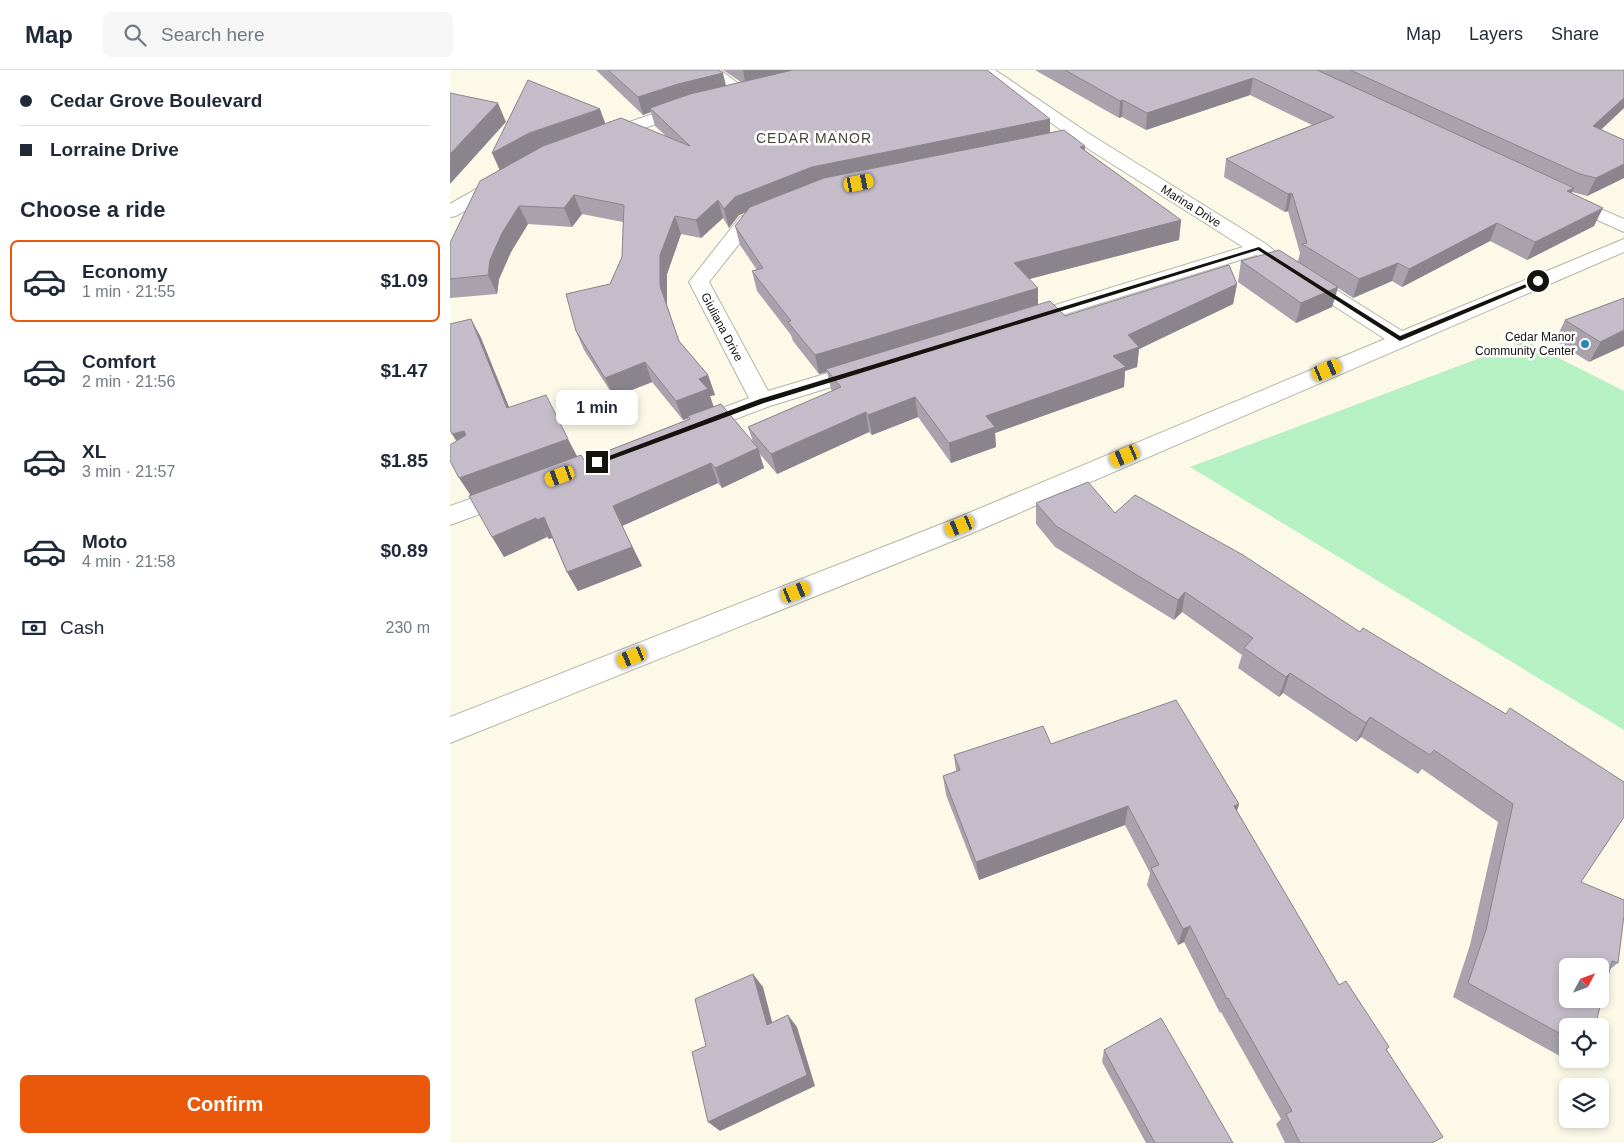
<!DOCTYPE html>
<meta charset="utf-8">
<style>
:root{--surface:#fff;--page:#f6f6f7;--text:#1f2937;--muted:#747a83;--line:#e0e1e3;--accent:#ea580c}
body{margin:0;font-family:Arial,sans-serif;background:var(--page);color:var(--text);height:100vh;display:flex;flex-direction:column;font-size:19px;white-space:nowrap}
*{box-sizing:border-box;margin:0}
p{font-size:16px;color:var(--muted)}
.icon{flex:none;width:28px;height:28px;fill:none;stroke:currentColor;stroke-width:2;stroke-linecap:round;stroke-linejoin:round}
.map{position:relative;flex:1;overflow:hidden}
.sheet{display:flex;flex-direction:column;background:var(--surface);width:450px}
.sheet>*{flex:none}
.hud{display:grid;align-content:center;height:110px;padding:0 20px;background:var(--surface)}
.needle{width:32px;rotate:49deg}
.controls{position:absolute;left:1109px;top:888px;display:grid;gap:10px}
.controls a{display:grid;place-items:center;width:50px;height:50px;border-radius:8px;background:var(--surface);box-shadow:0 2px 8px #0003;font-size:25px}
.end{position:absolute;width:22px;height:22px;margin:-11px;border:6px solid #14130e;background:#fff;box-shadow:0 0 0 2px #fff}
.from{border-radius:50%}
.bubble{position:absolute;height:35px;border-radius:8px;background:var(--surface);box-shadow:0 2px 8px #0003;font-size:16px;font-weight:700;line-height:35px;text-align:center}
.car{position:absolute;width:15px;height:30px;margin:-15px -8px;border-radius:6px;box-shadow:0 0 4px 1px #0007;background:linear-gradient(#f5c518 24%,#345 0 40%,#f5c518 0 76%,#345 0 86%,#f5c518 0)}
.hud b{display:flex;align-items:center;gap:18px;height:48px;font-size:19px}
.hud b+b{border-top:1px solid var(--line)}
.hud i{width:12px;height:12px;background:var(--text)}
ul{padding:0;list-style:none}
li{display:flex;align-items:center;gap:15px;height:82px;margin:0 10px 8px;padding:0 10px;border:2px solid transparent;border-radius:8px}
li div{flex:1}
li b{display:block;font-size:19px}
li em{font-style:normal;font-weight:700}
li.current{border-color:var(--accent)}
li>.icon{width:45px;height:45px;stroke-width:1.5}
h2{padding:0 20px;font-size:22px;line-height:60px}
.pay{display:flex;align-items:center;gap:12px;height:55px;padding:0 20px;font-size:19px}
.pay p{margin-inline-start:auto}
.cta{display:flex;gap:10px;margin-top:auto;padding:10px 20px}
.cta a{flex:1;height:58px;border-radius:8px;background:var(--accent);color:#fff;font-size:20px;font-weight:700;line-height:58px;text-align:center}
header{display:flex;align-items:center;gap:30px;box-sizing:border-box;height:70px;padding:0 25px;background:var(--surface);border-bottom:1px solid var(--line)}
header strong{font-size:24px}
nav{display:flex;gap:28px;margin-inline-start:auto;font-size:18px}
.search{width:350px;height:45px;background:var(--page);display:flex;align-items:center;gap:12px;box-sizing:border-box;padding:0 18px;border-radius:8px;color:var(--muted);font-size:19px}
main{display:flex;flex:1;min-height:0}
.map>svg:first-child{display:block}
</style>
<header>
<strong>Map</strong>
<div class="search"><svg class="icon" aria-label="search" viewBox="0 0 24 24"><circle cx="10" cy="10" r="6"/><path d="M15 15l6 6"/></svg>Search here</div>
<nav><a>Map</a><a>Layers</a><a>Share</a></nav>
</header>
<main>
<section class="sheet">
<div class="hud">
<b><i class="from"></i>Cedar Grove Boulevard</b>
<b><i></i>Lorraine Drive</b>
</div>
<h2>Choose a ride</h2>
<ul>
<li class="current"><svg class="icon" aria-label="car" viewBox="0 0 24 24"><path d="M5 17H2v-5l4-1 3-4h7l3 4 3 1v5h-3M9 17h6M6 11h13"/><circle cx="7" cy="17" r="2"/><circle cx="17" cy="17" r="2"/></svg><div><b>Economy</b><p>1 min · 21:55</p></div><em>$1.09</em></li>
<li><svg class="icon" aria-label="car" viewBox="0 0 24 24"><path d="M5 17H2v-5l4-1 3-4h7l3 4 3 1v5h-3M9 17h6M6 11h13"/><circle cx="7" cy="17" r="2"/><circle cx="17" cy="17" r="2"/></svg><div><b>Comfort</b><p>2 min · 21:56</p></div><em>$1.47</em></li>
<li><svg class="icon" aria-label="car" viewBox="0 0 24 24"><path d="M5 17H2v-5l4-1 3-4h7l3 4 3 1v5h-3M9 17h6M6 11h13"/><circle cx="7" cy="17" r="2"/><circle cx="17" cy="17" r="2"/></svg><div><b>XL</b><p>3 min · 21:57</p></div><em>$1.85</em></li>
<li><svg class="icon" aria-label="car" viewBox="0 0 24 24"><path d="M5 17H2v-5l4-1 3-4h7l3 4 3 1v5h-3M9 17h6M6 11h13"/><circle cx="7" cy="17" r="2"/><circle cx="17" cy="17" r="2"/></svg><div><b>Moto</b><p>4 min · 21:58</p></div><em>$0.89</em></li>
</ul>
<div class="pay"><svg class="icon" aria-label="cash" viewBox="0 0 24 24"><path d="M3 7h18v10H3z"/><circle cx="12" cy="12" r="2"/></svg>Cash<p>230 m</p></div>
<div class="cta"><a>Confirm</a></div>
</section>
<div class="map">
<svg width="1174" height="1073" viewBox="0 0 1174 1073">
<rect width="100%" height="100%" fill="#fdf9e9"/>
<polygon fill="#b5f1c2" points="1075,271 1174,321 1174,660 740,397"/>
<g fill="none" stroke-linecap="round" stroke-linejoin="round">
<defs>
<g id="minor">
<polygon points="253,0 270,0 301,23 298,26 288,26"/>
<polygon points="528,0 545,0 638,63 816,174 828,184 825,188 818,190 806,185 580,255 573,257 566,255 563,251 566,247 793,177 629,73 588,81 582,80 580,76 582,72 618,65"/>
<polygon points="238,32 244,34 246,37 244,40 159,71 147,71 145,67 147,63"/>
<polygon points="53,106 59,107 62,111 59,115 6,146 0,147 0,134 47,107"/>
<polygon points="1116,124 1174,149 1174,162 1110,133 1107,129 1110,125"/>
<polygon points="317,138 323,139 326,143 323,147 304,155 259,212 318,321 415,292 423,294 426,299 423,304 320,336 251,362 243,365 235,362 231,357 235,352 299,328 239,212 290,147"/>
<polygon points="1174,169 1174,182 520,464 0,673 0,647 502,450 935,269 847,212 844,208 847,204 854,202 861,204 952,261"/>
<polygon points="59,415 68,418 71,424 68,430 0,455 0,436"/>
</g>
</defs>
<use href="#minor" stroke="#b6b3a4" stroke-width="2"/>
<use href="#minor" fill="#fff" fill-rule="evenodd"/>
</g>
<g fill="#a9a2ad" fill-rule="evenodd">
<path d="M 146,0 L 268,0 L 276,16 L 291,12 L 273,0 L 537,0 L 600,63 L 635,81 L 731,150 L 729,170 L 579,209 L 588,235 L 615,246 L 787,214 L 783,234 L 689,279 L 687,297 L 675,301 L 674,317 L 545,363 L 546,377 L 501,393 L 468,347 L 422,365 L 419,362 L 327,404 L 309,383 L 314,398 L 272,418 L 268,413 L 172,456 L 192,496 L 128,521 L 117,502 L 102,468 L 99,469 L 97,467 L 54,487 L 20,425 L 6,371 L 21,249 L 31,268 L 59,337 L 127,386 L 134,390 L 239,349 L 239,348 L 233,350 L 202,312 L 164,327 L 134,280 L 126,261 L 160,214 L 172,187 L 173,152 L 132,144 L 122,157 L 78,154 L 61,182 L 49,209 L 47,224 L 0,228 L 0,173 L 156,54 L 216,66 L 205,56 L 201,42 L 193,45 ZM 296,142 L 285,156 L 290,175 L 307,200 L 302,201 L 307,221 L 341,265 L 343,271 L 369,304 L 377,302 L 381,319 L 382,321 L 298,357 L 303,372 L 264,337 L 260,326 L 265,325 L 258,305 L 229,271 L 217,235 L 217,204 L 231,164 L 251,168 L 273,148 L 279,158 L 289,145 Z"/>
<polygon points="585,0 1174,0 1174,38 1151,60 1174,70 1174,108 1137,126 1122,122 1121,123 1144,156 1077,190 1040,171 952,217 942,211 903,228 888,218 882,237 846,253 788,212 791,191 848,191 850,183 838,141 835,142 774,107 776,89 862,55 800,25 696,60 672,47 669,48"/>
<polygon points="1174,228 1139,292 1105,271 1115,250"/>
<polygon points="586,433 665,443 910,562 913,558 1131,812 1168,893 1160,899 1118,956 1118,989 1123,989 1119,991 1003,927 1020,875 1048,752 972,699 968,704 911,667 906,672 833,623 829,627 788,598 792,585 732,542 724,550 605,477 586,454"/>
<polygon points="601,674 789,734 787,741 889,915 939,977 937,980 982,1073 835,1073 826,1054 831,1049 771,942 770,943 734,872 728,875 697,815 700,803 675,755 529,810 496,725 493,706 506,701 504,685"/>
<polygon points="654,980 783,1073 696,1073 652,992"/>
</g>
<g fill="#8a848d">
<polygon points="293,0 364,0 296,16"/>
<polygon points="273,3 277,20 200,38 201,42 193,45 188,27 228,14"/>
<polygon points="803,8 800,25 696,60 697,43"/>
<polygon points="1174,28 1174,38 1135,74 1143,56"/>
<polygon points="673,30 672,47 669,48 670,31"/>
<polygon points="48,33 56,52 0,114 0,84"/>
<polygon points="150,39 157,58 51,103 42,83 79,63"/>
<polygon points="600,49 600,67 366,115 289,145 279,158 274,139 285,127 362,97"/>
<polygon points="635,76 634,95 630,77"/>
<polygon points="1174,94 1174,108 1137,126 1146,108"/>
<polygon points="1124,118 1115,136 1117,121"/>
<polygon points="842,123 838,141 835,142 838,124"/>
<polygon points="124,125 132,144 122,157 114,138"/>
<polygon points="268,130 273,148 251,168 246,150"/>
<polygon points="69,136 78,154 61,182 49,209 47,224 38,205 40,190 52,163"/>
<polygon points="1153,138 1144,156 1077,190 1085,172"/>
<polygon points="225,146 231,164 217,204 217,235 210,216 210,185"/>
<polygon points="731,150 729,170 564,213 564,193"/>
<polygon points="1047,153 1040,171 952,217 959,199"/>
<polygon points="948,193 942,211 903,228 909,209"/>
<polygon points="787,214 783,234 689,279 687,297 675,301 674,317 545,363 546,377 501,393 499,373 536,346 663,286 678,265"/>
<polygon points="888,217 882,237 846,253 851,233"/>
<polygon points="588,218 588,238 376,299 377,302 369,304 365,285"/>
<polygon points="21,249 31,268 67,357 57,338"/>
<polygon points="1174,260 1174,276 1139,292 1150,272"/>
<polygon points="195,292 202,312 164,327 155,308"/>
<polygon points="258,305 265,325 260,326 264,339 238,346 239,348 233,350 226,331 249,309"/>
<polygon points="465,327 468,347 422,365 418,345"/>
<polygon points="416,342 419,362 327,404 321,384"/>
<polygon points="14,361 26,379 14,383 2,364"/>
<polygon points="118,369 128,388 21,426 9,408"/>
<polygon points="308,378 314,398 272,418 265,398"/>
<polygon points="261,393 268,413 172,456 192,496 128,521 117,502 163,436"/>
<polygon points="94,447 105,467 99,469 87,450"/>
<polygon points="86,448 97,467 54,487 42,467"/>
<polygon points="735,522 732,542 724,550 728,530"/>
<polygon points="840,603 833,623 829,627 836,607"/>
<polygon points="920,647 911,667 906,672 916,653"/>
<polygon points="789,734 783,753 784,736"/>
<polygon points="678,736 675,755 529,810 526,792"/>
<polygon points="740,856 734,872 728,875 733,859"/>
<polygon points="303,904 313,917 326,967 317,955"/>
<polygon points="338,945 347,957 365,1016 270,1061 258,1052"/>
</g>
<g fill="#c5bcc9" stroke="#8a848d" fill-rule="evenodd">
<polygon points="158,0 268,0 273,3 228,14 188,27"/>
<polygon points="343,0 537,0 600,49 362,97 285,127 274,139 268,130 246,150 225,146 210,185 210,216 229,271 258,305 249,309 258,319 226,331 195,292 155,308 126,261 116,224 160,214 172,187 174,135 124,125 114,138 69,136 52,163 40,190 38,205 0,209 0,173 30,111 93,76 171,48 240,76 200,38 240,24"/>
<polygon points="615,0 867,0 1124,118 1117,121 1153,138 1085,172 1047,153 959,199 948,193 909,209 852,174 857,173 842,123 838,124 776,89 884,47 803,8 697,43 673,30 670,31"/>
<polygon points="900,0 1174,0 1174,28 1143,56 1174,70 1174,94 1146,108 1130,104"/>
<polygon points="78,10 150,39 79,63 42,83"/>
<polygon points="0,23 48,33 0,84"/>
<polygon points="614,60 635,76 630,77 731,150 564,193 588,218 365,285 338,252 341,251 302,201 313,198 285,156 300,137 374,108"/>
<polygon points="829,180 888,217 851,233 791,191"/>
<polygon points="779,195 787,214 678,265 689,277 663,286 676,297 536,346 545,357 499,373 465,327 418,345 416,342 321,384 298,357 391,317 376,299 600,231 615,246"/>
<polygon points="1174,228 1174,260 1150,272 1115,250"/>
<polygon points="21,249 57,338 96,325 118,369 9,408 0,391 0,375 16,365 14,361 2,364 0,359 0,254"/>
<polygon points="271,334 308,378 265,398 261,393 163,436 182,477 117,502 94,447 87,450 86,448 42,467 19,426 131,385 134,390 240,349 238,346"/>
<path d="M 638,412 L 665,443 L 685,425 L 793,485 L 910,562 L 913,558 L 1056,644 L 1060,638 L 1174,712 L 1174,747 L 1131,812 L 1174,830 L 1174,845 L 1168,893 L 1162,891 L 1145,956 L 1118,956 L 1118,968 L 1018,913 L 1036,860 L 1063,734 L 984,680 L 980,685 L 920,647 L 916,653 L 840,603 L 836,607 L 794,578 L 803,568 L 735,522 L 728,530 L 606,456 L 586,433 ZM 1118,896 L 1150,896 L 1150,929 L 1118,929 Z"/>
<polygon points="726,630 789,734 784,736 889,915 896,911 939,977 936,979 993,1067 982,1073 850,1073 836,1044 842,1041 778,928 777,929 740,856 733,859 701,798 709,795 678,736 526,792 493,706 510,700 504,685 593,656 601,674"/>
<polygon points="303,904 317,955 338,945 357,1005 258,1052 242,982 256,976 245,929"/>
<polygon points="711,948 783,1073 705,1073 654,980"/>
</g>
<polygon fill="#14130e" points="809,177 950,266 1086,210 1091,211 950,271 808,180 314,333 149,394 143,392 310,329"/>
<circle fill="#258ab3" stroke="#fff" stroke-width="2" cx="1135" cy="274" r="5"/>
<g text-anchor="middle" stroke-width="5" stroke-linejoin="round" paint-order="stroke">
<g font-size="12" fill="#14130e" stroke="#fff">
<text transform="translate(741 136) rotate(32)" y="4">Marina Drive</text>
<text transform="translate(272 257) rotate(62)" y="4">Giuliana Drive</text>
</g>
<g font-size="12" fill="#14130e" stroke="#fff" text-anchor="end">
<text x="1125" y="271">Cedar Manor<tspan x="1125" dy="14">Community Center</tspan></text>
</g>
<g font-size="14" letter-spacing="1" fill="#484538" stroke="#fff">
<text x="364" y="73">CEDAR MANOR</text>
</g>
</g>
</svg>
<div class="controls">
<a><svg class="needle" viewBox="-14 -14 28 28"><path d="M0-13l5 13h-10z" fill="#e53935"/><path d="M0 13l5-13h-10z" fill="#747a83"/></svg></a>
<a><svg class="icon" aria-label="locate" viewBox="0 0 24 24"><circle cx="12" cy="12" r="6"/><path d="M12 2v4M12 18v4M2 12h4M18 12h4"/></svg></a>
<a><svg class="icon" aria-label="layers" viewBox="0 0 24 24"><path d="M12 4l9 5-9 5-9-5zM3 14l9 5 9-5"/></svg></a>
</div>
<i class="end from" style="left:1088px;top:211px"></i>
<i class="end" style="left:147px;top:392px"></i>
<div class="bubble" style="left:106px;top:320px;width:82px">1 min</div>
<i class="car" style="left:409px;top:113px;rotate:79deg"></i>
<i class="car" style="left:877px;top:300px;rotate:67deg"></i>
<i class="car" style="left:675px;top:386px;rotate:247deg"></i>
<i class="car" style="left:110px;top:406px;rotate:250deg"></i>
<i class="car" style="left:510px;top:456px;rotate:248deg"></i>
<i class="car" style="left:346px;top:522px;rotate:68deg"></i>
<i class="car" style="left:182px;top:587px;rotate:248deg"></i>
</div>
</main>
